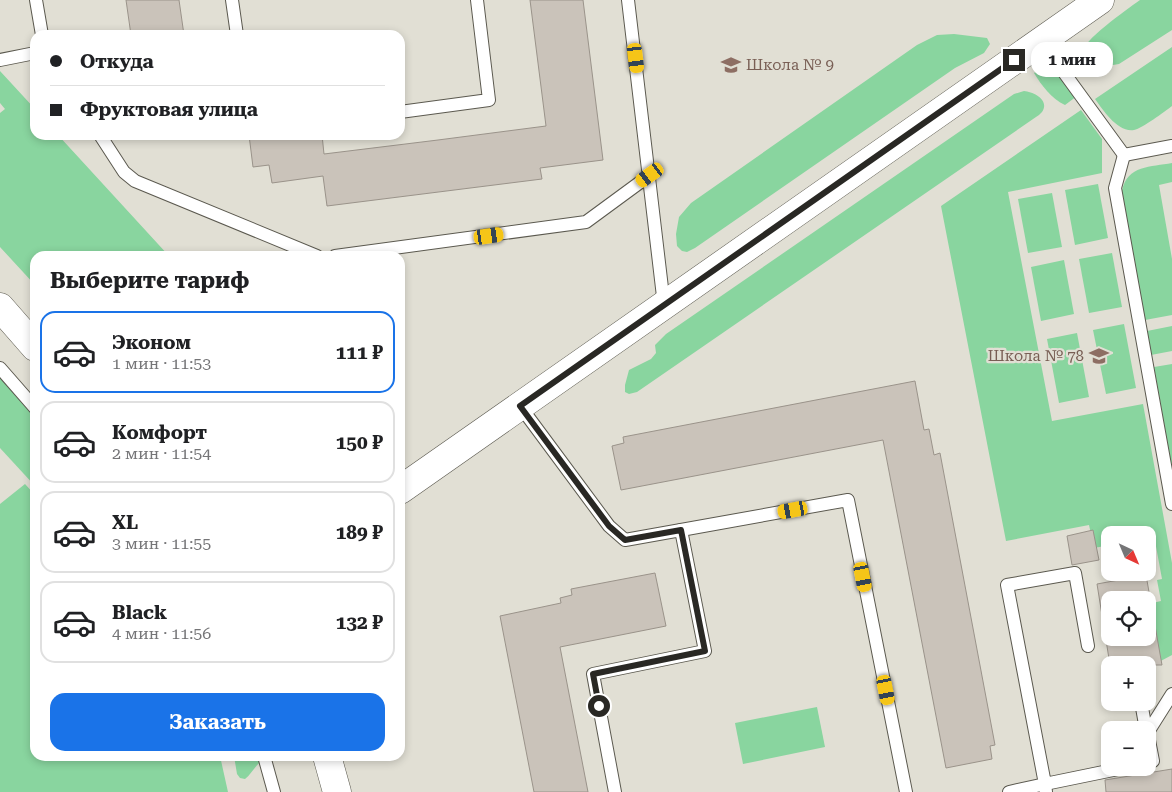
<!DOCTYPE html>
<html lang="ru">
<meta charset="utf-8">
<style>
:root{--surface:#fff;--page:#f6f6f6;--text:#202124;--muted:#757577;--line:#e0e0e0;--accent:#1a73e8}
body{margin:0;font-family:"Roboto Serif",serif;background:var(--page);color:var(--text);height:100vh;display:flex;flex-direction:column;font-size:19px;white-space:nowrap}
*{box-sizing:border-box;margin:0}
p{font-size:16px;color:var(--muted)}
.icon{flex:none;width:28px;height:28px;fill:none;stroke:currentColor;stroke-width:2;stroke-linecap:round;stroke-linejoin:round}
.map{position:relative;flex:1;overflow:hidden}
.side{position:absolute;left:30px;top:251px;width:375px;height:510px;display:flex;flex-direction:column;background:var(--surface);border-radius:15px;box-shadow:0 2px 8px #0003}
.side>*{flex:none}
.top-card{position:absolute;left:30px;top:30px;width:375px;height:110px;border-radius:15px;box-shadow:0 2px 8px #0003;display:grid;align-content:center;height:110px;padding:0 20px;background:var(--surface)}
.needle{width:32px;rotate:136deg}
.fabs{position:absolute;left:1101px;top:526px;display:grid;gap:10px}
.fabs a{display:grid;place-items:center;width:55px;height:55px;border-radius:10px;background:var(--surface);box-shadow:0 2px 8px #0003;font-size:25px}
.end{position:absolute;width:22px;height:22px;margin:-11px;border:6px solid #292824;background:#fff;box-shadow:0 0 0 2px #fff}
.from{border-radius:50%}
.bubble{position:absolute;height:35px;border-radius:15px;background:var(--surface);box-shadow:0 2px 8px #0003;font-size:16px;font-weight:700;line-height:35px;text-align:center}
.car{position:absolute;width:15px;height:30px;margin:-15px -8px;border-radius:6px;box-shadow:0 0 4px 1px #0007;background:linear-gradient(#f5c518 24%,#345 0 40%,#f5c518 0 76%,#345 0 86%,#f5c518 0)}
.top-card b{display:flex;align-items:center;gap:18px;height:48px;font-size:19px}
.top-card b+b{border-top:1px solid var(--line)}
.top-card i{width:12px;height:12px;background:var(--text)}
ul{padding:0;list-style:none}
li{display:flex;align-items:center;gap:15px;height:82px;margin:0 10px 8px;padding:0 10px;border:2px solid var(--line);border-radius:15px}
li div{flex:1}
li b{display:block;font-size:19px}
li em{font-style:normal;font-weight:700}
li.on{border-color:var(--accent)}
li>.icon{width:45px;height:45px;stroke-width:1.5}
h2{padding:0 20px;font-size:22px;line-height:60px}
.primary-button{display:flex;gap:10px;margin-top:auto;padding:10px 20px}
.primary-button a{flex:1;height:58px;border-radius:15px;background:var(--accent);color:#fff;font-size:20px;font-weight:700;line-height:58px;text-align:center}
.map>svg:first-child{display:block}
</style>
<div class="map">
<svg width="1172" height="792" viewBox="0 0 1172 792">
<rect width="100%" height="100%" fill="#e1dfd4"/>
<g fill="#89d59f">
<path d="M 1140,0 L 1172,0 L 1172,30 L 1119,64 L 1101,67 L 1084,62 L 1080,55 C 1084,39 1125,11 1140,0 Z"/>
<polygon points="954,34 987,38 990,44 984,53 955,68 695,248 687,252 682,251 677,246 676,234 679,217 691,203 917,45 937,35"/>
<path d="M 1172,47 L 1172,106 C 1164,112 1143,128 1134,130 C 1118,133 1103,110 1095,99 Z"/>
<path d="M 1049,63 L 1052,64 L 1077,96 L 1065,105 C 1052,99 1041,85 1034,73 L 1046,64 Z"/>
<polygon points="0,71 35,109 35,135 58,135 169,256 35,256 35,285 0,247 0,113 5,109 0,103"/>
<path d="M 1024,91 C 1034,92 1050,100 1042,112 C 1040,114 1038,116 1036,117 L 637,392 L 629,394 L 625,392 L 625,385 L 629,370 L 651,359 L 656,353 L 655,345 L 666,334 L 1014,94 Z"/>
<polygon points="1081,110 1102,139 1102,173 1008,192 1052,421 1143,404 1172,563 1172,655 1157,663 1148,604 1161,601 1157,580 1162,579 1155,541 1148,542 1148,535 1110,535 1110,545 1094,548 1089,525 1006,541 941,206"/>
<path d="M 1172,163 L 1172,182 L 1159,185 L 1172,259 L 1172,315 L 1145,320 L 1122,191 C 1127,165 1151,167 1172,163 Z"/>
<polygon points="1098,184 1108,238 1075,245 1065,190"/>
<polygon points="1052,193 1062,247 1028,253 1018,199"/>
<polygon points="1112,253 1122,307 1089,313 1079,259"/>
<polygon points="1064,260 1074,314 1041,321 1031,267"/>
<polygon points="1124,324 1136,388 1106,394 1093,330"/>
<polygon points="1172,326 1172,351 1151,355 1147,331"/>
<polygon points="1077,333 1089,397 1059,403 1047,339"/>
<polygon points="1172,364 1172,468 1154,367"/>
<polygon points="0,375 35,414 35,486 0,448"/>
<polygon points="25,484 35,495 35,756 220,756 228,792 0,792 0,504"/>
<polygon points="817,707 825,747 743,764 735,723"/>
<path d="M 234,756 L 260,756 L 260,762 C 254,768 251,774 245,779 L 240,778 L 237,774 Z"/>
</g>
<g fill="#cac3ba" stroke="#9a938a" fill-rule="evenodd">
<polygon points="126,0 179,0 184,35 131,35"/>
<polygon points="530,0 583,0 603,160 540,168 542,179 327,206 323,176 272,183 269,165 253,167 249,135 322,135 324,154 438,140 546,126"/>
<polygon points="915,381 924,430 929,429 934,455 940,453 995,745 990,746 992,759 946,768 883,440 621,490 612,446 624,443 623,437"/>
<polygon points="1093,530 1099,560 1072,565 1067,536"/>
<polygon points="655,573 666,626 560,647 588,792 534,792 500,616 561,603 560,598 572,595 571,589"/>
<path d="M 1146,575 L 1162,665 L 1110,665 L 1097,584 ZM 1110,600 L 1148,600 L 1148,638 L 1110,638 Z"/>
<polygon points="1172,769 1172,792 1106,792 1105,780"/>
</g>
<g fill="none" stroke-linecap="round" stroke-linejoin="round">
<defs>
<g id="service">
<polyline points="36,0 42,35"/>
<polyline points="232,0 237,35"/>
<polyline points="628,0 664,305"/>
<polyline points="1041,41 1124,155 1172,146"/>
<polyline points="0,60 35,53"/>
<polyline points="400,112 489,100 477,0"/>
<polyline points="100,135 124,172 135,181 317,256"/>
<polyline points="1124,155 1115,188 1172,504"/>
<polyline points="335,256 586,222 650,175"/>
<polyline points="0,368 35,408"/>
<polyline points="520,406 609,526 625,540 681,530 705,651 593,674 615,792"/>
<polyline points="681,530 848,500 906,792"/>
<polyline points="1088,646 1075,573 1007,585 1045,784 1123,768"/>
<polyline points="1141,702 1146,730"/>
<polyline points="1148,732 1172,694"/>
<polyline points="1148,735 1153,761 1148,762"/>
<polyline points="264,756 274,792"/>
<polyline points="1009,792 1045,784 1046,792"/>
</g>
<g id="tertiary">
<polyline points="0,307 35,347"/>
<polyline points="400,490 1100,0"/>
<polyline points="327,756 337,792"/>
</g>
</defs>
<use href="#service" stroke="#5b594f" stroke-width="14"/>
<use href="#tertiary" stroke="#5b594f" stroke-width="29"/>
<use href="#service" stroke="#fff" stroke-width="12"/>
<use href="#tertiary" stroke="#fff" stroke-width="28"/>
</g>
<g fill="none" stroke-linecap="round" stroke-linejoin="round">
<polyline stroke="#292824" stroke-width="6" points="599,706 593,674 705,651 681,530 625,540 609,526 520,406 1014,60"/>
</g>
<defs>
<symbol id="school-bare" viewBox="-9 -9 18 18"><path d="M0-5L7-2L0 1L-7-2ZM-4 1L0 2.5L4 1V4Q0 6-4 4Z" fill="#8d6e63" stroke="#e1dfd4" stroke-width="2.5" paint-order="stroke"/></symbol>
</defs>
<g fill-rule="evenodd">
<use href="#school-bare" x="717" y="51" width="28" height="28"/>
<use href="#school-bare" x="1085" y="342" width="28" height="28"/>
</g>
<g text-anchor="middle" stroke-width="4.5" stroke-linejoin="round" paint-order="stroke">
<g font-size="15" fill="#785e54" stroke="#e1dfd4" text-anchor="start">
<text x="746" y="70">Школа № 9</text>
<text x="1084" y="361" text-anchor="end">Школа № 78</text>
</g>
</g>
</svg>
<div class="fabs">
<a><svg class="needle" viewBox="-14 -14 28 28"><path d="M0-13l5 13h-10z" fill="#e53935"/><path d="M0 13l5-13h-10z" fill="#757577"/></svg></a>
<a><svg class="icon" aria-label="locate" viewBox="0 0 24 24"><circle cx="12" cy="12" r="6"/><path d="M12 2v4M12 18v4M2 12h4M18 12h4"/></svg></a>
<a>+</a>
<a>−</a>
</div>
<i class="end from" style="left:599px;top:706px"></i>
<i class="end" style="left:1014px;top:60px"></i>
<div class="bubble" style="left:1031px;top:42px;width:82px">1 мин</div>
<i class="car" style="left:636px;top:58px;rotate:173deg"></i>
<i class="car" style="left:650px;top:175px;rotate:234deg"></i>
<i class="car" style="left:489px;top:236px;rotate:82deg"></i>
<i class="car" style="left:793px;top:510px;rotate:260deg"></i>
<i class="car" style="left:863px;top:577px;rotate:169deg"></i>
<i class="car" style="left:886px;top:690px;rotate:169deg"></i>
<div class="top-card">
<b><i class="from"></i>Откуда</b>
<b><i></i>Фруктовая улица</b>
</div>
<section class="side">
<h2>Выберите тариф</h2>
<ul>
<li class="on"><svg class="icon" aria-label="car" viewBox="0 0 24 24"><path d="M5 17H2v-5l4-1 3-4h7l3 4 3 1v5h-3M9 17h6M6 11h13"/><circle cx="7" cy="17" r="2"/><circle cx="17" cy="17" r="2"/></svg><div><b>Эконом</b><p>1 мин · 11:53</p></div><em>111 ₽</em></li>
<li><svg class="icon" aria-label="car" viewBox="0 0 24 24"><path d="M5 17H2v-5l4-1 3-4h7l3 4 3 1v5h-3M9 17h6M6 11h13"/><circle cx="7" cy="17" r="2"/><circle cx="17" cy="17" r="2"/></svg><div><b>Комфорт</b><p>2 мин · 11:54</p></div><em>150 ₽</em></li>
<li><svg class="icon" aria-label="car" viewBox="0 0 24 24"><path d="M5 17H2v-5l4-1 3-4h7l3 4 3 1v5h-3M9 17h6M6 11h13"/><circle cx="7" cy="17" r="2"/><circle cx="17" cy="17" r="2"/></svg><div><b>XL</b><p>3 мин · 11:55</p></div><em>189 ₽</em></li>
<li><svg class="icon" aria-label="car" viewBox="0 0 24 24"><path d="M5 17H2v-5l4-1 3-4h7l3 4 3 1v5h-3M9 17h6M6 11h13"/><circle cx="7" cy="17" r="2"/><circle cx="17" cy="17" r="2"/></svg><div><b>Black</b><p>4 мин · 11:56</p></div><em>132 ₽</em></li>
</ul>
<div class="primary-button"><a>Заказать</a></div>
</section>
</div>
